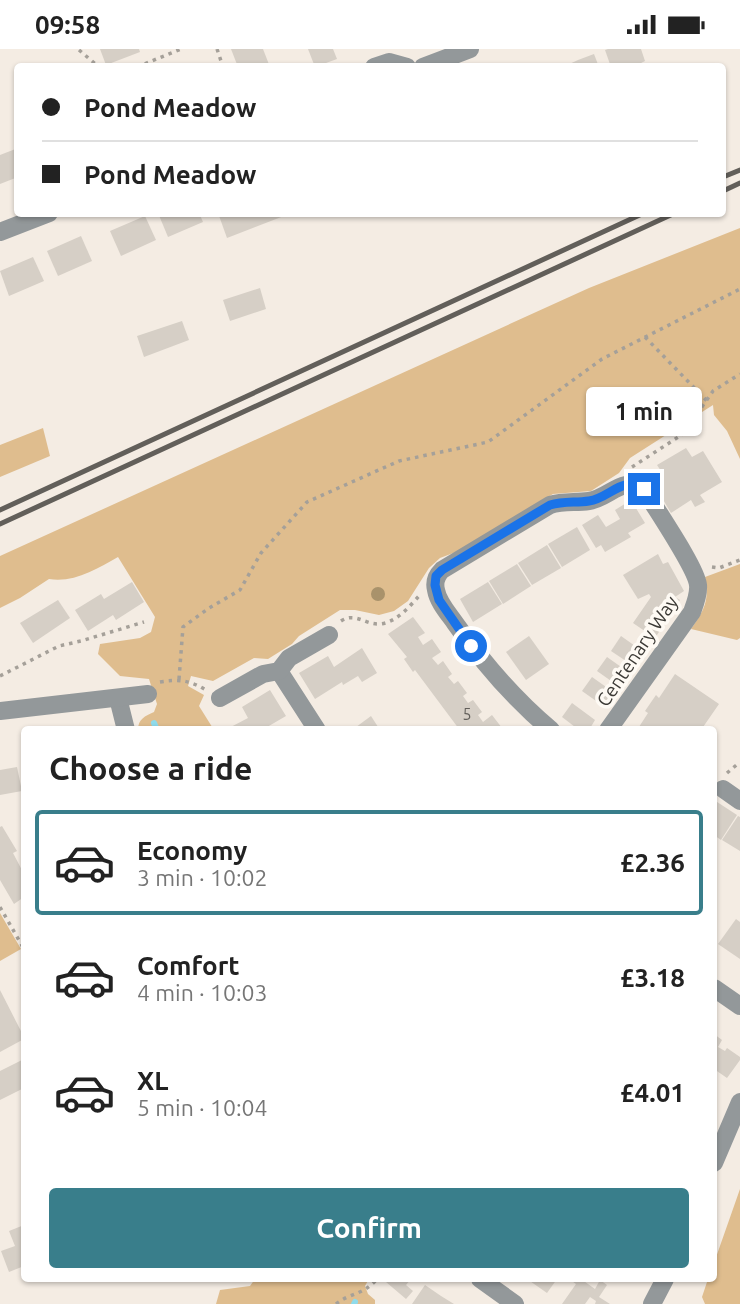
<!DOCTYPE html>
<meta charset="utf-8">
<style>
:root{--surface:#fff;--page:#f2f2f2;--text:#222;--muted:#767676;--line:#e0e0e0;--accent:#397e8b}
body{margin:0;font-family:Ubuntu,sans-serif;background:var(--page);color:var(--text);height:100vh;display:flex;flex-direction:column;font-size:26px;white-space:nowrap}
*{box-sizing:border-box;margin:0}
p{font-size:23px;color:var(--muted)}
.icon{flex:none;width:38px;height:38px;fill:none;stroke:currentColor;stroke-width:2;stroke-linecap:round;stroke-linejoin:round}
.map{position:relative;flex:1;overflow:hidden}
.sheet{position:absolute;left:21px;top:677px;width:696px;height:556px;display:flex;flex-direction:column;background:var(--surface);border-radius:7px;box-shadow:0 2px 5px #0004}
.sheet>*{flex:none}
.banner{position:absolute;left:14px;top:14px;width:712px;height:154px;border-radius:7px;box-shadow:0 2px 5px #0004;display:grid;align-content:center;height:154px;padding:0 28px;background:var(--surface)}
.end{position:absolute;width:32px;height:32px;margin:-16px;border:9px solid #1a73e8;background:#fff;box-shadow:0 0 0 4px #fff}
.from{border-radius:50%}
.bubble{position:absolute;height:49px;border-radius:7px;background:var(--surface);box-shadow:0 2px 5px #0004;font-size:23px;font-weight:700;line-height:49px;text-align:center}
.banner b{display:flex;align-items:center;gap:24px;height:66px;font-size:26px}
.banner b+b{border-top:2px solid var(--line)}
.banner i{width:18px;height:18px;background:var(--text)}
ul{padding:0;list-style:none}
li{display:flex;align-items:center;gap:21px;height:105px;margin:0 14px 10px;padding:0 14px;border:4px solid transparent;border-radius:7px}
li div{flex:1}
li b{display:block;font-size:26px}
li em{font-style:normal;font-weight:700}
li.current{border-color:var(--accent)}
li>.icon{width:63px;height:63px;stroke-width:1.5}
h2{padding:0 28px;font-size:32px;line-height:84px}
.button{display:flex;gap:14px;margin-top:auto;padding:14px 28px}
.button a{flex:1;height:80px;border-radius:7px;background:var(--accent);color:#fff;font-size:28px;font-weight:700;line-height:80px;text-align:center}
.status{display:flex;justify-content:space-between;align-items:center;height:49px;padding:0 35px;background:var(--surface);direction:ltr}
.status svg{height:19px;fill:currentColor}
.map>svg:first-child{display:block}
</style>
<div class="status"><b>09:58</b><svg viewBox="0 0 49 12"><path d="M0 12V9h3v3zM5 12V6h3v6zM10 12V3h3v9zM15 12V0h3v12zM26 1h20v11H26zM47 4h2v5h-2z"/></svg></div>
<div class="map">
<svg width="740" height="1255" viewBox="0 0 740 1255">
<rect width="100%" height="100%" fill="#f4ece3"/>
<g fill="#dfbd8e">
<path d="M 740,179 L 740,410 L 727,382 L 714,366 L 713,356 L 630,409 L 619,424 L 591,442 L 553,445 L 456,503 L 440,509 L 429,519 L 408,552 L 394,562 L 379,566 L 355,561 L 340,561 L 299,587 L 292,595 L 268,610 L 254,609 L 213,632 L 191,627 L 188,637 L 204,646 L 199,657 L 214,681 L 138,681 C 138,670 145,667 154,663 L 157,655 L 149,630 L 120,627 L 98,605 L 100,595 L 140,589 L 151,583 L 155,568 L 118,508 C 97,520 74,534 49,530 L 20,549 L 0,559 L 0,507 L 589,239 Z"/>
<polygon points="43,379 50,407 0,428 0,396"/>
<path d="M 740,515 L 740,589 L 737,591 L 691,580 C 704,562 710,551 705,528 Z"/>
<polygon points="0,864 21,900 0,912"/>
<polygon points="740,1140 740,1255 705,1255 702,1248 708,1230 714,1230 714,1214"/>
<polygon points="255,1230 369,1230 365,1237 368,1245 375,1251 375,1255 216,1255 220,1241 250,1237"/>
</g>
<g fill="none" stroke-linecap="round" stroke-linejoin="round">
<g stroke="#8fdbeb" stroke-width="6">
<polyline points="154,674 157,681"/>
<polyline points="354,1255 355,1253"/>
</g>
</g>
<g fill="#d6cfc6">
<polygon points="100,0 139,0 140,3 106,16"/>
<polygon points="231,0 263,0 270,18 238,18"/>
<polygon points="308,0 333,0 337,10 315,18"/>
<polygon points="608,0 641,0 645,12 633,18 611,18 605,1"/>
<polygon points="594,5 599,18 563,18 578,11"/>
<polygon points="18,99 18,128 0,135 0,106"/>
<polygon points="158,164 199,164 203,173 168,188"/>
<polygon points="218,164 289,164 289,165 227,189"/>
<polygon points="145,167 156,191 121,207 110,182"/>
<polygon points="81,187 92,212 58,227 47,202"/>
<polygon points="33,208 44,232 9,247 0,222"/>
<polygon points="260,239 266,260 230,272 223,251"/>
<polygon points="182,272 189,291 144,308 137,287"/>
<polygon points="686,399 692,408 703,402 722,433 700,446 705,453 695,458 691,451 671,464 652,432 663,425 657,416"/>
<polygon points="631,451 645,474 628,484 631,488 605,503 601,496 596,499 582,476 598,466 606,478 620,470 615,461"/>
<polygon points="577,478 590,501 562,518 548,495"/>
<polygon points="547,496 561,519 532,536 518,514"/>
<polygon points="658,505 663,515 668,513 684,542 675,548 680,551 655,589 633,574 651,548 649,545 638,550 623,526"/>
<polygon points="517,515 531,537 503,555 489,532"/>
<polygon points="132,533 144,553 116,571 113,566 88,582 75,561 101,545 104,550"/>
<polygon points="488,533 502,555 473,573 460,550"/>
<polygon points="58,551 70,569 33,594 20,574"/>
<polygon points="413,568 425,584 418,588 423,596 432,590 441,603 432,609 438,616 443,612 452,625 448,628 454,635 458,632 467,644 463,647 468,654 473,651 482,663 478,666 483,673 492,666 502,679 459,680 415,621 413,623 404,610 407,608 388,585"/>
<polygon points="529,587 549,615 526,631 506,603"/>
<polygon points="621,587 645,604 635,618 611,602"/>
<polygon points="362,599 377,624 362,633 358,627 343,636 342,633 315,650 299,624 328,607 334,618"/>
<polygon points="607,608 631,625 621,639 597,622"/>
<polygon points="675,625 719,655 701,681 637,681 648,664 645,662 656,646 659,649"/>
<polygon points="592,628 616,645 606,659 582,642"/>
<polygon points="270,641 286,667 262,681 225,681 248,669 242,658"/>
<polygon points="572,654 595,671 589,681 579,681 562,668"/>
<polygon points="371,667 380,681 352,681"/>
<polygon points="17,718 22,742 0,746 0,721"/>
<polygon points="714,751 737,766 721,791 714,786"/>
<polygon points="738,767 740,768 740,802 722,791"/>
<polygon points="2,777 17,802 13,804 24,825 24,848 14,855 0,831 0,778"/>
<polygon points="736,870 740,873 740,910 718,895"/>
<polygon points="0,941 24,988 24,990 0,1003"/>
<polygon points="714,985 722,991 718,998 725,1002 727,999 740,1008 740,1011 727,1029 714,1020"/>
<polygon points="24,1010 24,1039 0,1051 0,1022"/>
<polygon points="24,1176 24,1217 9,1223 1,1202 15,1197 9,1182"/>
<polygon points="389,1230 411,1230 406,1236 413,1242 406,1250 386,1233"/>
<polygon points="527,1230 557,1230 547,1244"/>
<polygon points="569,1230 581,1230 595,1240 600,1231 607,1236 599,1248 610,1255 595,1255 596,1252 590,1248 585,1255 562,1255 576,1235"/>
<polygon points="425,1236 441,1247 454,1255 412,1255"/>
</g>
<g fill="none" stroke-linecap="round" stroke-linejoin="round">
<g stroke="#a5a099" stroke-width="3.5" stroke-dasharray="3.5 5" stroke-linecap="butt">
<polyline points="217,0 223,18"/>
<polyline points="79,1 99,18"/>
<polyline points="137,18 181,0"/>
<polyline points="645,288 707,352"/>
<polyline points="632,418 683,385 713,342 740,325"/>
<polyline points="712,518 719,519 740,511"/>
<path d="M 341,572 C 355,563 364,575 378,575 C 395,575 409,558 419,547"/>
<polyline points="0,627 59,597 81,592 144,573"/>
<polyline points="179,630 183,578 209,559 240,541 261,504 307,453 399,412 488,393 602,310 740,240"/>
<path d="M 160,633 C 179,630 189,631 206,641"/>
<polyline points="727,724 740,713"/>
<polyline points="0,858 24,900"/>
<path d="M 336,1255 C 351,1243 362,1247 377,1230"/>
</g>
<g stroke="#93989a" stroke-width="18">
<polyline points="374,18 389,13 407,18"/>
<polyline points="423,18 470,0"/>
<polyline points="0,183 49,164"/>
<polyline points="279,622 317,681"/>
<polyline points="118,649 126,681"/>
<polyline points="220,649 263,625 279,622 289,609 329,586"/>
<polyline points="0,662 148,645"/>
<path d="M 551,681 C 513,649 483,614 455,574 C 448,564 438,553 436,541 C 434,533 436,527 442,521 L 550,456 C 564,452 575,454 589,452 C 610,449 622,426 644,440 C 655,459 696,518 698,536 C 699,545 695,555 692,563 L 608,681"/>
<polyline points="723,740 740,752"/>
<polyline points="714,939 740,957"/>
<polyline points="714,1114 740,1053"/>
<polyline points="480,1230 515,1255"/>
<polyline points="652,1255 665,1230"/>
</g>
<g stroke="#625f5a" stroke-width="5">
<polyline points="723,128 740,121"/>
<polyline points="723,142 740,134"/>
<polyline points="0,461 644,164"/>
<polyline points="0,475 675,164"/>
</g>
</g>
<circle fill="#a9926b" cx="378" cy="545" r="7"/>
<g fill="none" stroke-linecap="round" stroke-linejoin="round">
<path stroke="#1a73e8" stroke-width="9" d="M 471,597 L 439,551 L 435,536 L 436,527 L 442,521 L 550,456 C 564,452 575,454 589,452 C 610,449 622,426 644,440"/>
</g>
<g text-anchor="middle" stroke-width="7" stroke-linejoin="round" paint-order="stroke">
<g font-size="16" fill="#625f5a">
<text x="467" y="671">5</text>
</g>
<g font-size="19" fill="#3c3a36" stroke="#fefaf4">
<text transform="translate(637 602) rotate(-56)" y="7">Centenary Way</text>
</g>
</g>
</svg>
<i class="end from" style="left:471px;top:597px"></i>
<i class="end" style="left:644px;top:440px"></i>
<div class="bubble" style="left:586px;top:338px;width:116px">1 min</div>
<div class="banner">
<b><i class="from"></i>Pond Meadow</b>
<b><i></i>Pond Meadow</b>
</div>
<section class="sheet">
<h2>Choose a ride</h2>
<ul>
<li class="current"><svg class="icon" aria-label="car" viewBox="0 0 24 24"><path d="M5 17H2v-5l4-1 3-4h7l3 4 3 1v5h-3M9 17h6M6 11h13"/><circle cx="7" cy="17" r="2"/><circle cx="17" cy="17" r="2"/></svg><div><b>Economy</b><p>3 min · 10:02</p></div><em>£2.36</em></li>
<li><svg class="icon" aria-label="car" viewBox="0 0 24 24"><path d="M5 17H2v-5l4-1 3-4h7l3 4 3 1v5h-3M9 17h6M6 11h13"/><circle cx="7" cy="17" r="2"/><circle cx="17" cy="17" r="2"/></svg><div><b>Comfort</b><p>4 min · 10:03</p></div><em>£3.18</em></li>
<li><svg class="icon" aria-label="car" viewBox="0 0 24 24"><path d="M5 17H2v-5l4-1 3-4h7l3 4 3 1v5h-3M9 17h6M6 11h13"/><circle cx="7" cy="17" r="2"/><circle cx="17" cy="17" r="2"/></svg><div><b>XL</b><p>5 min · 10:04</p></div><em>£4.01</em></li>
</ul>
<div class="button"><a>Confirm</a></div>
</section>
</div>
